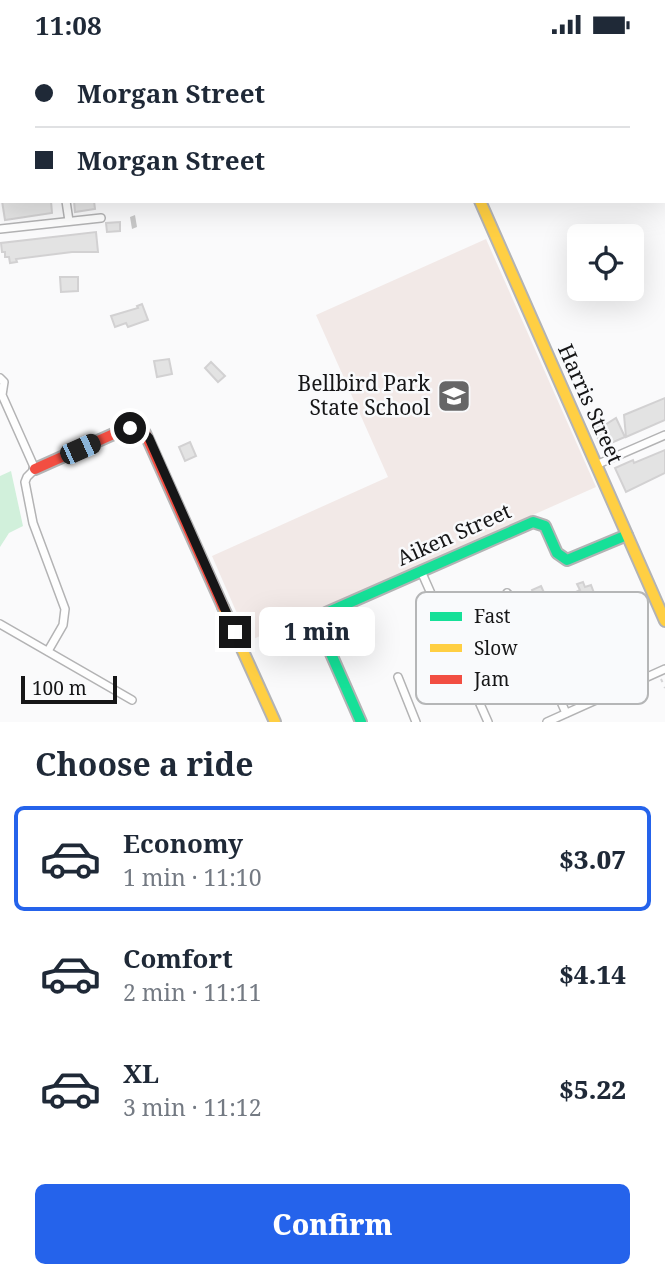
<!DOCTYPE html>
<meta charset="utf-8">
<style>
:root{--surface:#fff;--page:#f6f6f7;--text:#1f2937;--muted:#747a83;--line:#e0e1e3;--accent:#2563eb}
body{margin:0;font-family:"Noto Serif",serif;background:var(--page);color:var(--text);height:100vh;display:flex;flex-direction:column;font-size:26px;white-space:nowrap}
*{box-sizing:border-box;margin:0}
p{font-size:23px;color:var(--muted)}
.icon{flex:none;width:38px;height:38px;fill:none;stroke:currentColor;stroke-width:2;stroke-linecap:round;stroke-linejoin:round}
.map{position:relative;height:673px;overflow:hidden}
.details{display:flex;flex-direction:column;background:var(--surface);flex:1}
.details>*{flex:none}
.hud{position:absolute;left:0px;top:0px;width:665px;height:154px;box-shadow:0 7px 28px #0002;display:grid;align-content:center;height:154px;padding:0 35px;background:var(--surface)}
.tools{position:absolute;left:567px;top:175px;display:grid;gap:14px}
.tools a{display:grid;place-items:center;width:77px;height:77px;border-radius:10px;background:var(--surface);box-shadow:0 7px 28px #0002;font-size:35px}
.scale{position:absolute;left:21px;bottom:18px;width:96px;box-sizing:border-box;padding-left:7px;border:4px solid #161617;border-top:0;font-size:19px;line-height:24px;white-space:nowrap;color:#161617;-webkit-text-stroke:5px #f9fafc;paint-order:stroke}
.end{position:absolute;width:32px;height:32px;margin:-16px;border:9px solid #161617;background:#fff;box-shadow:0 0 0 4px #fff}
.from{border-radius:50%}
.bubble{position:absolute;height:49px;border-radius:10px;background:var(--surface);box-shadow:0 7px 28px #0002;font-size:23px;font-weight:800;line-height:49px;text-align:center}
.car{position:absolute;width:21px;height:42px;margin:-21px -10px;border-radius:9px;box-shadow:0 0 5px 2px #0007;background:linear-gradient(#222 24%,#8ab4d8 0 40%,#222 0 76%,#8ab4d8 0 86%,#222 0)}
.hud b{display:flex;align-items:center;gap:24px;height:66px;font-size:26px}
.hud b+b{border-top:2px solid var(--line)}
.hud i{width:18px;height:18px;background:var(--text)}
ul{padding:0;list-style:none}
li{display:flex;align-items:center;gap:21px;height:105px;margin:0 14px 10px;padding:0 21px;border:4px solid transparent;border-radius:10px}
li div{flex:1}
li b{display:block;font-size:26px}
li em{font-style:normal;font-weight:800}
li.current{border-color:var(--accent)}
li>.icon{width:63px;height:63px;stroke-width:1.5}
h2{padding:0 35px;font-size:32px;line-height:84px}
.cta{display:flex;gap:14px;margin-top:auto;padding:14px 35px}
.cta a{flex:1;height:80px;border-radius:10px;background:var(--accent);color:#fff;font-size:28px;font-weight:800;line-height:80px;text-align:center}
.status{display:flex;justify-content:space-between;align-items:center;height:49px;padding:0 35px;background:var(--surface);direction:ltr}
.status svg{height:19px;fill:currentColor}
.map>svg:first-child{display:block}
</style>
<div class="status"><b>11:08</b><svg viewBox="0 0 49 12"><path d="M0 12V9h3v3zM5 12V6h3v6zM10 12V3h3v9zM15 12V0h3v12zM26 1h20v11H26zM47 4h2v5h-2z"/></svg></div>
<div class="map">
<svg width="665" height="673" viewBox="0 0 665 673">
<rect width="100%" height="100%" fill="#fafafb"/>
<polygon fill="#f2e9e7" points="486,190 596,438 249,592 212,507 388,428 316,266"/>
<polygon fill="#d1f0db" points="11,422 23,477 9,484 0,498 0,427"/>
<polygon fill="#beecce" points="555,0 665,0 665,26 663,26 663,2"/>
<g fill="#0003">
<polygon points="0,21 2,21 0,39"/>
<polygon points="0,65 2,65 2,133 0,119"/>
<polygon points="135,166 137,178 132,180 130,168"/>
</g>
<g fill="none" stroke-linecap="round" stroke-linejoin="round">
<polyline stroke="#a3ccfa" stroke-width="2" points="663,29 665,29"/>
</g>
<g fill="#e3e3e3" stroke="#d2d1d2" stroke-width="2">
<polygon points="2,152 51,152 52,164 5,171"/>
<polygon points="74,152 94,152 95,160 75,163"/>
<polygon points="120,173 120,182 107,183 106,174"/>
<polygon points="96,183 98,203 72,203 16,210 17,213 10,214 9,208 5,208 5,203 2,203 1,194"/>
<polygon points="60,228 78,228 78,242 61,243"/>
<polygon points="142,255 148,271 128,278 126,274 115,278 111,267 138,259 137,257"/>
<polygon points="169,310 172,325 157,328 154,312"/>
<polygon points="211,313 225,327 218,333 205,319"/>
<polygon points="665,349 665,371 626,388 624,366"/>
<polygon points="616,369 625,388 602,398 593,379 599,377 600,379"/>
<polygon points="190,393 196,407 185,412 179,398"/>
<polygon points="665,401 665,424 626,443 615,419 633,411 634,414"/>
<polygon points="583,533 585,538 591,536 594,544 569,555 566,548 580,541 577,535"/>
<polygon points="541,537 550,557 534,564 532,557 537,555 532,541"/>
</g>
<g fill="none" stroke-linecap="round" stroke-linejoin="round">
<defs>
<g id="street">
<polyline points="442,0 442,2"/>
<polyline points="0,51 2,51"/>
<polyline points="66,152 69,172"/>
<polyline points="0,180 101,169"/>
<polyline points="0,329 4,333 2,346 35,420 27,428 25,433 33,474 65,560 63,576 48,602"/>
<polyline points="596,416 665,386"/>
<polyline points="421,522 488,673"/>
<polyline points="507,544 518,556 566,664"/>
<polyline points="0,575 132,651"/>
<polyline points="398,628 416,673"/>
<polyline points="547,673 665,620"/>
</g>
<polyline id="fast" points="361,673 321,582 319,574 326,564 533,473 545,477 557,504 567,511 627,486"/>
<g id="slow">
<polyline points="0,1 8,0"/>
<polyline points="480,152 665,572"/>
<polyline points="223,558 275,673"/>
</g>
<polyline id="jam" points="35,420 127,379 136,378 145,384 223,558"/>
</defs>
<use href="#street" stroke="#b3b3b4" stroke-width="10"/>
<use href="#fast" stroke="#b3b3b4" stroke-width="14"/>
<use href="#slow" stroke="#b3b3b4" stroke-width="14"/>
<use href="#jam" stroke="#b3b3b4" stroke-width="14"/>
<g stroke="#d5d5d6" stroke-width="2" stroke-dasharray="3.5 5" stroke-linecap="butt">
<polyline points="53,0 53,2"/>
<polyline points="661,630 665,639"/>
</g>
<use href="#street" stroke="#fefefe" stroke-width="7"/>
<use href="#fast" stroke="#16e098" stroke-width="10"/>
<use href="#slow" stroke="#ffcf43" stroke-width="10"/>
<use href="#jam" stroke="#f24e42" stroke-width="10"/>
</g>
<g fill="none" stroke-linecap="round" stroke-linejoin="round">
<polyline stroke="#161617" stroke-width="9" points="130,379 141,380 149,389 235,583"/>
</g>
<defs>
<symbol id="school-square" viewBox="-11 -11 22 22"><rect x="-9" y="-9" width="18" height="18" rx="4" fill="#666667" stroke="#f9fafc"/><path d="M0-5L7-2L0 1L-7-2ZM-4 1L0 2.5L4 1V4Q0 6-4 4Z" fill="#fff"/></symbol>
</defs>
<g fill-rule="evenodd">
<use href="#school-square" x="435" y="328" width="38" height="38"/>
</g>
<g text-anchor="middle" stroke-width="5" stroke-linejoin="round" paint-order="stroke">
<g font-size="21" fill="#161617" stroke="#f9fafc" text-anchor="end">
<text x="430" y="342">Bellbird Park<tspan x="430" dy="24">State School</tspan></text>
</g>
<g font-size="21" fill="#161617" stroke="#f9fafc">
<text transform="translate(590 355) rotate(66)" y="7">Harris Street</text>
<text transform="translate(454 486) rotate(-24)" y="7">Aiken Street</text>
</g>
</g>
<rect x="416" y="543" width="232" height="112" rx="10" fill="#f9fafc" stroke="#b5b6b7" stroke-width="2"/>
<rect x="430" y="563" width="32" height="9" fill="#16e098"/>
<rect x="430" y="595" width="32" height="8" fill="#ffcf43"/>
<rect x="430" y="626" width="32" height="9" fill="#f24e42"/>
<g font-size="19" fill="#161617">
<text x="474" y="574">Fast</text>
<text x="474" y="606">Slow</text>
<text x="474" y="637">Jam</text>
</g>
</svg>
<div class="tools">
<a><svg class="icon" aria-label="locate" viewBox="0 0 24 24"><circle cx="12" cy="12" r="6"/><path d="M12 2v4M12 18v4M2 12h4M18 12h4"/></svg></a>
</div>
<div class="scale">100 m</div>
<i class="end from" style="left:130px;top:379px"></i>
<i class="end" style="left:235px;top:583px"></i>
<div class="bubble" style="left:259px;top:558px;width:116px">1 min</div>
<i class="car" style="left:80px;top:400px;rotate:66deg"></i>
<div class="hud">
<b><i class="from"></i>Morgan Street</b>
<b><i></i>Morgan Street</b>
</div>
</div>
<section class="details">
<h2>Choose a ride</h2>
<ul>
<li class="current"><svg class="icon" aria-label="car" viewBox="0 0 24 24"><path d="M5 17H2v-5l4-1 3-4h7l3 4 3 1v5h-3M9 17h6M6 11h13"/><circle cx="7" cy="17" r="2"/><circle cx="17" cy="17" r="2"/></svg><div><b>Economy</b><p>1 min · 11:10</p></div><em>$3.07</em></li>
<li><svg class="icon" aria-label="car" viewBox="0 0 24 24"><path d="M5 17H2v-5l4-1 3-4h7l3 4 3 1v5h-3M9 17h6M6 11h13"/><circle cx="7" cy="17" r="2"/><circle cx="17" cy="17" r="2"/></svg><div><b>Comfort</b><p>2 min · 11:11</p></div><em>$4.14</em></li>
<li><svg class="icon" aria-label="car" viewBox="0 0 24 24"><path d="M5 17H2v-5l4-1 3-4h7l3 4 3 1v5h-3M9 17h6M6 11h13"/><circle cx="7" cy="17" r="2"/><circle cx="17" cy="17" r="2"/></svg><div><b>XL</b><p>3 min · 11:12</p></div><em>$5.22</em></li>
</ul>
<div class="cta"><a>Confirm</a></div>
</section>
